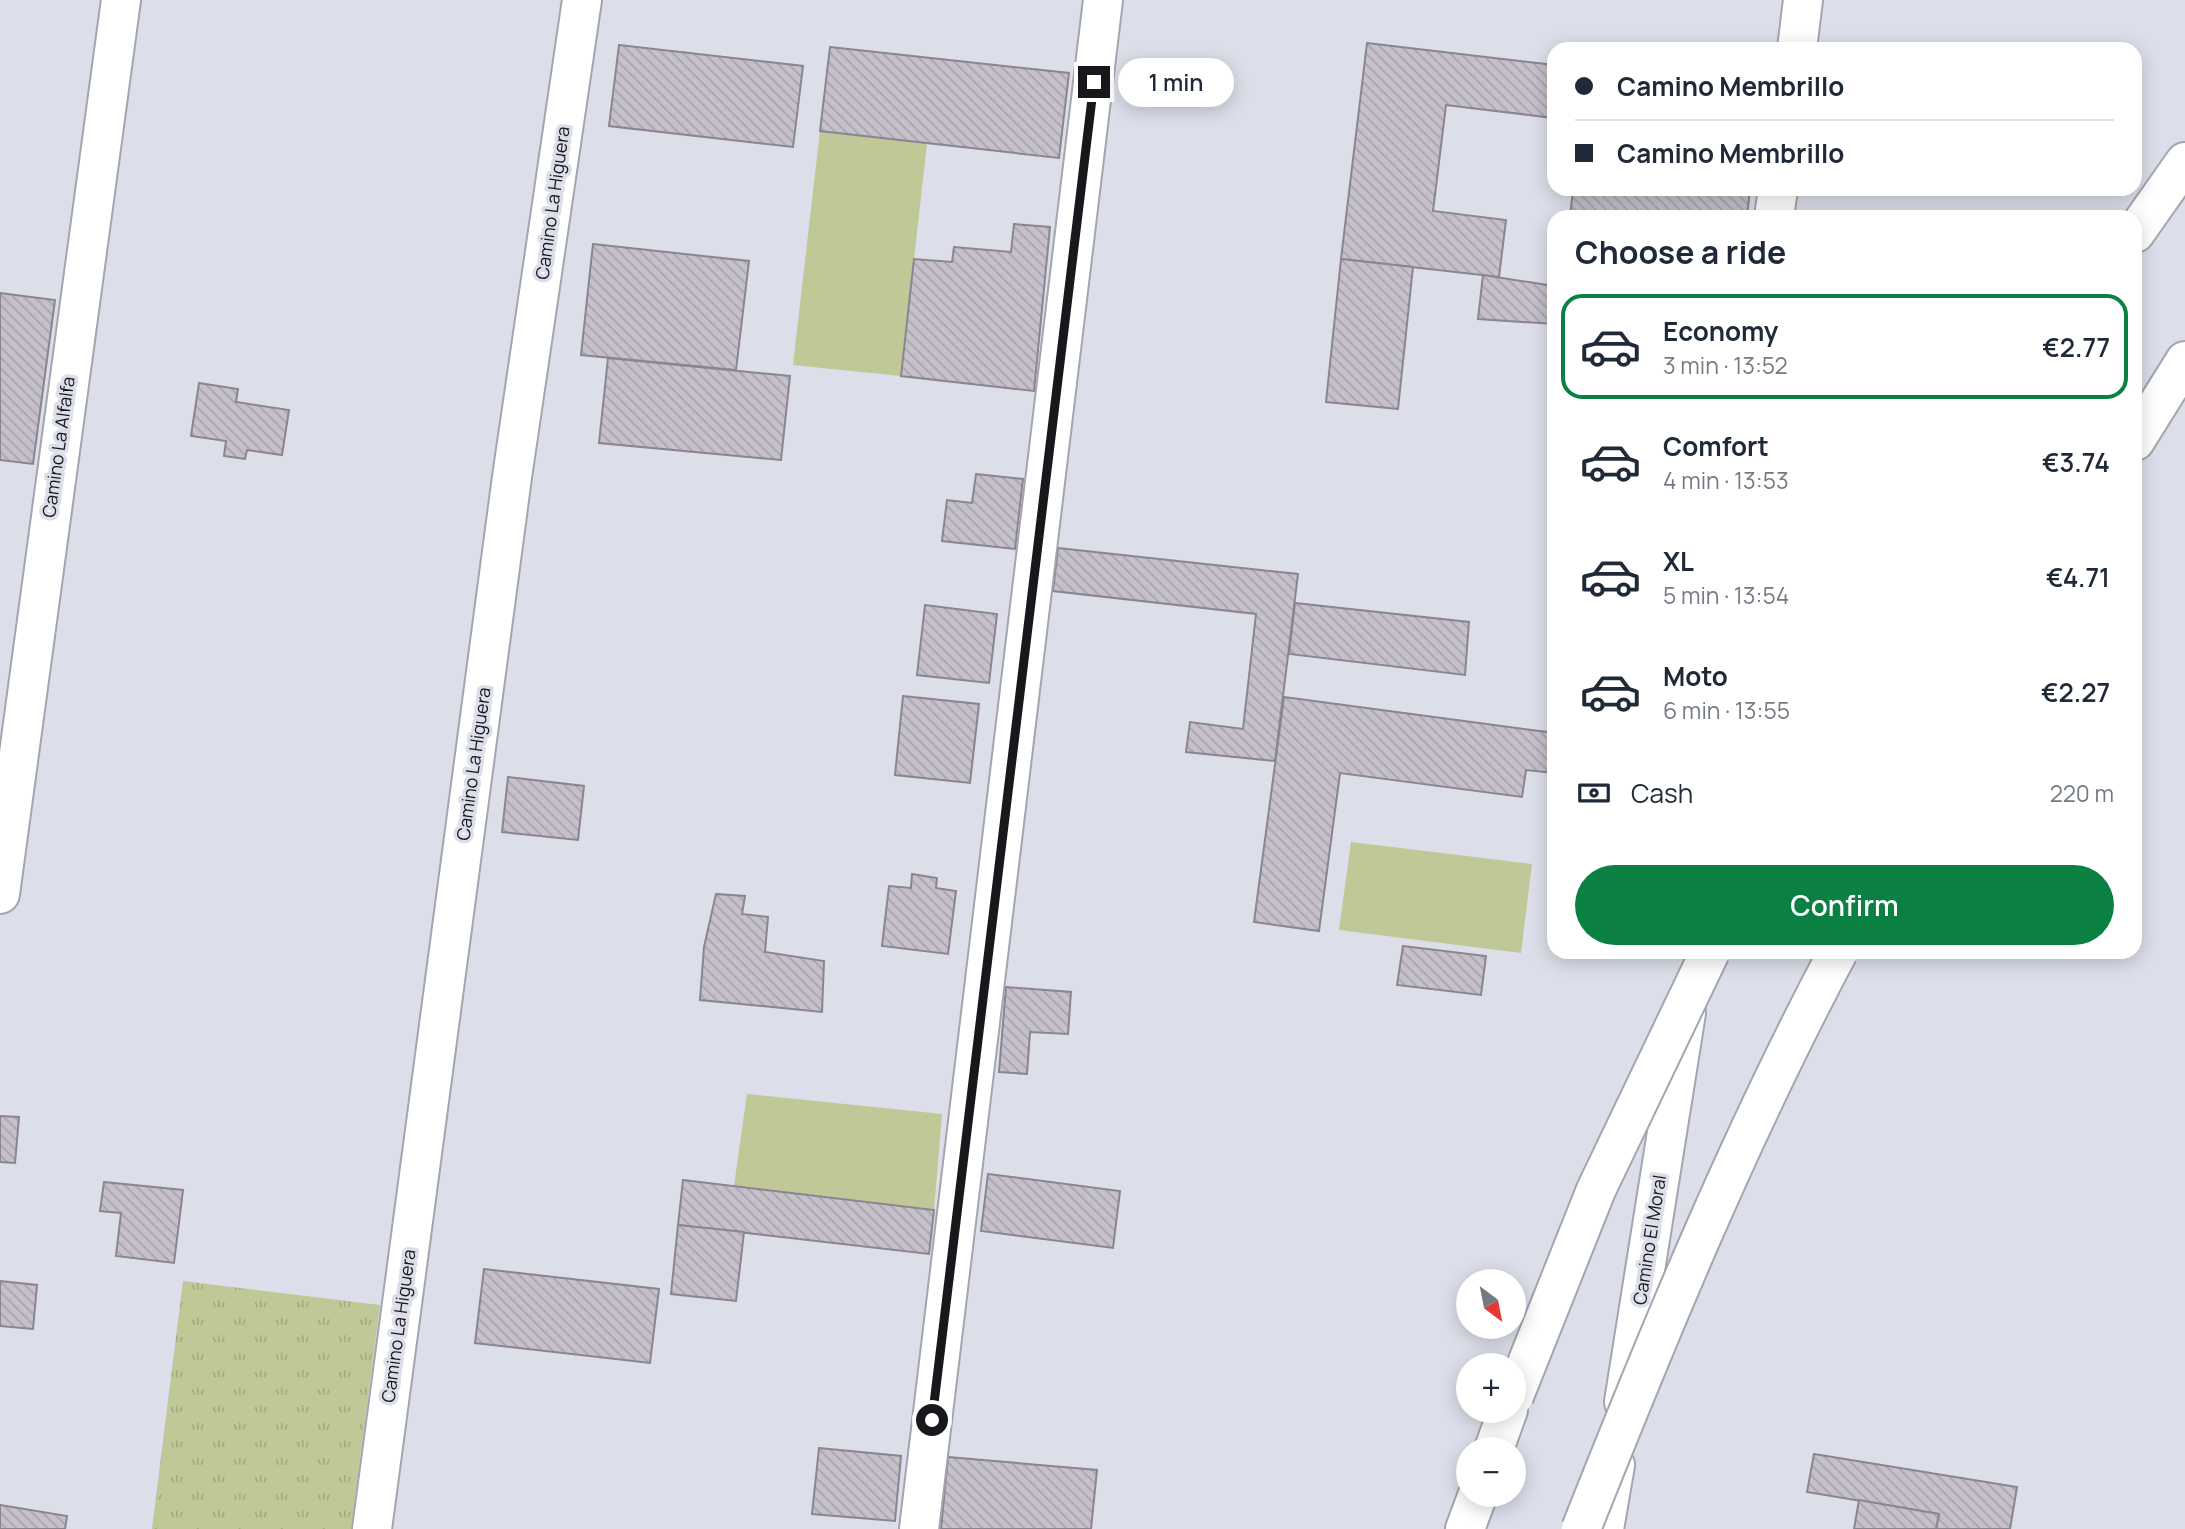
<!DOCTYPE html>
<meta charset="utf-8">
<style>
:root{--surface:#fff;--page:#f6f6f7;--text:#1f2937;--muted:#747a83;--line:#e0e1e3;--accent:#0b8043}
body{margin:0;font-family:Manrope,sans-serif;background:var(--page);color:var(--text);height:100vh;display:flex;flex-direction:column;font-size:26px;white-space:nowrap}
*{box-sizing:border-box;margin:0}
p{font-size:23px;color:var(--muted)}
.icon{flex:none;width:38px;height:38px;fill:none;stroke:currentColor;stroke-width:2;stroke-linecap:round;stroke-linejoin:round}
.map{position:relative;flex:1;overflow:hidden}
.sheet{position:absolute;left:1547px;top:210px;width:595px;height:749px;display:flex;flex-direction:column;background:var(--surface);border-radius:21px;box-shadow:0 4px 18px #0003}
.sheet>*{flex:none}
.guide{position:absolute;left:1547px;top:42px;width:595px;height:154px;border-radius:21px;box-shadow:0 4px 18px #0003;display:grid;align-content:center;height:154px;padding:0 28px;background:var(--surface)}
.needle{width:46px;rotate:148deg}
.tools{position:absolute;left:1456px;top:1269px;display:grid;gap:14px}
.tools a{display:grid;place-items:center;width:70px;height:70px;border-radius:50%;background:var(--surface);box-shadow:0 4px 18px #0003;font-size:35px}
.end{position:absolute;width:32px;height:32px;margin:-16px;border:9px solid #17181b;background:#fff;box-shadow:0 0 0 4px #fff}
.from{border-radius:50%}
.bubble{position:absolute;height:49px;border-radius:24px;background:var(--surface);box-shadow:0 4px 18px #0003;font-size:23px;font-weight:600;line-height:49px;text-align:center}
.guide b{display:flex;align-items:center;gap:24px;height:66px;font-size:26px}
.guide b+b{border-top:2px solid var(--line)}
.guide i{width:18px;height:18px;background:var(--text)}
ul{padding:0;list-style:none}
li{display:flex;align-items:center;gap:21px;height:105px;margin:0 14px 10px;padding:0 14px;border:4px solid transparent;border-radius:21px}
li div{flex:1}
li b{display:block;font-size:26px}
li em{font-style:normal;font-weight:600}
li.selected{border-color:var(--accent)}
li>.icon{width:63px;height:63px;stroke-width:1.5}
h2{padding:0 28px;font-size:32px;line-height:84px}
.pay{display:flex;align-items:center;gap:18px;height:77px;padding:0 28px;font-size:26px}
.pay p{margin-inline-start:auto}
.button{display:flex;gap:14px;margin-top:auto;padding:14px 28px}
.button a{flex:1;height:80px;border-radius:42px;background:var(--accent);color:#fff;font-size:28px;font-weight:600;line-height:80px;text-align:center}
.map>svg:first-child{display:block}
</style>
<div class="map">
<svg width="2185" height="1529" viewBox="0 0 2185 1529">
<defs>
<pattern id="grass-tufts" width="24" height="20" patternUnits="userSpaceOnUse" patternTransform="scale(1.75)"><rect width="24" height="20" fill="#bfc896"/><path d="M3 7l-1-3M5 7V3M7 7l1-3M15 17l-1-3M17 17v-4M19 17l1-3" fill="none" stroke="#a3ab81"/></pattern>
<pattern id="building-back-hatch" width="6" height="6" patternUnits="userSpaceOnUse" patternTransform="scale(1.75)"><rect width="6" height="6" fill="#c5c0ca"/><path d="M-1 5l2 2M0 0l6 6M5-1l2 2" fill="none" stroke="#a8a4ad"/></pattern>
</defs>
<rect width="100%" height="100%" fill="#dcdee9"/>
<polygon fill="url(#grass-tufts)" points="183,1281 380,1305 351,1529 152,1529"/>
<g fill="#bfc896">
<polygon points="820,131 927,143 901,376 793,365"/>
<polygon points="1351,842 1532,864 1521,953 1339,930"/>
<polygon points="747,1094 942,1114 934,1210 734,1186"/>
</g>
<g fill="url(#building-back-hatch)" stroke="#8a858e" stroke-width="2">
<polygon points="1367,43 1554,65 1554,118 1446,105 1433,211 1506,220 1499,277 1341,259"/>
<polygon points="619,45 803,66 793,147 609,126"/>
<polygon points="830,47 1069,73 1059,158 820,131"/>
<polygon points="1573,189 1750,189 1747,217 1570,217"/>
<polygon points="1014,224 1050,227 1034,391 901,376 914,259 952,262 954,247 1011,252"/>
<polygon points="593,244 749,261 736,370 581,355"/>
<polygon points="1341,259 1413,267 1398,409 1326,402"/>
<polygon points="1483,275 1554,286 1554,324 1478,319"/>
<polygon points="0,293 55,300 33,464 0,460"/>
<polygon points="608,358 790,376 781,460 599,443"/>
<polygon points="199,383 238,389 236,402 289,410 282,455 247,450 245,459 224,456 226,441 191,436"/>
<polygon points="976,474 1023,479 1015,549 942,541 947,500 972,503"/>
<polygon points="1058,548 1298,574 1275,761 1186,752 1190,722 1243,729 1256,614 1053,591"/>
<polygon points="1295,603 1469,622 1465,675 1289,654"/>
<polygon points="925,605 997,614 989,683 917,675"/>
<polygon points="903,696 979,704 970,783 895,775"/>
<polygon points="1284,697 1554,733 1554,773 1526,770 1522,797 1340,773 1319,931 1254,922"/>
<polygon points="508,777 584,786 578,840 502,832"/>
<polygon points="912,874 937,878 936,888 956,891 948,954 882,946 889,886 911,888"/>
<polygon points="716,894 745,896 742,914 768,917 765,952 824,961 822,1012 700,1000 704,947"/>
<polygon points="1403,946 1486,956 1481,995 1397,985"/>
<polygon points="1006,987 1071,992 1068,1034 1030,1032 1027,1074 999,1072"/>
<polygon points="0,1116 19,1117 15,1163 0,1162"/>
<polygon points="988,1174 1120,1191 1113,1248 981,1231"/>
<polygon points="683,1180 934,1210 929,1254 678,1225"/>
<polygon points="104,1182 183,1190 174,1263 116,1256 121,1213 100,1211"/>
<polygon points="678,1225 744,1232 736,1301 671,1294"/>
<polygon points="484,1269 659,1289 650,1363 475,1343"/>
<polygon points="0,1281 37,1285 33,1329 0,1326"/>
<polygon points="819,1448 901,1456 895,1521 812,1514"/>
<polygon points="1814,1454 2017,1487 2010,1529 1936,1529 1939,1514 1807,1492"/>
<polygon points="948,1457 1097,1470 1091,1529 941,1529"/>
<polygon points="1859,1500 1939,1514 1936,1529 1854,1529"/>
<polygon points="0,1505 67,1516 65,1529 0,1529"/>
</g>
<g fill="none" stroke-linecap="round" stroke-linejoin="round">
<defs>
<g id="street">
<polyline points="1797,49 1803,0"/>
<polyline points="1774,217 1778,189"/>
<polyline points="0,894 121,0"/>
<polyline points="1624,1402 1686,1013"/>
<polyline points="372,1529 512,477 582,0"/>
<polyline points="919,1529 1103,0"/>
<polyline points="1604,1529 1615,1465"/>
</g>
<g id="highway">
<polyline points="2135,233 2185,162"/>
<polyline points="2135,441 2185,361"/>
<polyline points="1494,1449 1508,1410"/>
<polyline points="1465,1529 1478,1494"/>
</g>
</defs>
<use href="#street" stroke="#a3a5b0" stroke-width="42"/>
<use href="#highway" stroke="#a3a5b0" stroke-width="42"/>
<use href="#street" stroke="#fff" stroke-width="38"/>
<use href="#highway" stroke="#fff" stroke-width="38"/>
<defs>
<g id="highway-bridge">
<polyline points="1514,1396 1596,1190 1710,952"/>
<path d="M 1581,1529 C 1659,1333 1739,1138 1838,952"/>
</g>
</defs>
<use href="#highway-bridge" stroke="#a3a5b0" stroke-width="42" stroke-linecap="butt"/>
<use href="#highway-bridge" stroke="#fff" stroke-width="38"/>
</g>
<g fill="none" stroke-linecap="round" stroke-linejoin="round">
<polyline stroke="#17181b" stroke-width="9" points="932,1420 1094,82"/>
</g>
<g text-anchor="middle" stroke-width="7" stroke-linejoin="round" paint-order="stroke">
<g font-size="18" fill="#17181b" stroke="#dcdee9">
<text transform="translate(553 203) rotate(-82)" y="6">Camino La Higuera</text>
<text transform="translate(59 447) rotate(-82)" y="6">Camino La Alfalfa</text>
<text transform="translate(474 764) rotate(-82)" y="6">Camino La Higuera</text>
<text transform="translate(1650 1240) rotate(-81)" y="6">Camino El Moral</text>
<text transform="translate(399 1326) rotate(-82)" y="6">Camino La Higuera</text>
</g>
</g>
</svg>
<div class="tools">
<a><svg class="needle" viewBox="-14 -14 28 28"><path d="M0-13l5 13h-10z" fill="#e53935"/><path d="M0 13l5-13h-10z" fill="#747a83"/></svg></a>
<a>+</a>
<a>−</a>
</div>
<i class="end from" style="left:932px;top:1420px"></i>
<i class="end" style="left:1094px;top:82px"></i>
<div class="bubble" style="left:1118px;top:58px;width:116px">1 min</div>
<div class="guide">
<b><i class="from"></i>Camino Membrillo</b>
<b><i></i>Camino Membrillo</b>
</div>
<section class="sheet">
<h2>Choose a ride</h2>
<ul>
<li class="selected"><svg class="icon" aria-label="car" viewBox="0 0 24 24"><path d="M5 17H2v-5l4-1 3-4h7l3 4 3 1v5h-3M9 17h6M6 11h13"/><circle cx="7" cy="17" r="2"/><circle cx="17" cy="17" r="2"/></svg><div><b>Economy</b><p>3 min · 13:52</p></div><em>€2.77</em></li>
<li><svg class="icon" aria-label="car" viewBox="0 0 24 24"><path d="M5 17H2v-5l4-1 3-4h7l3 4 3 1v5h-3M9 17h6M6 11h13"/><circle cx="7" cy="17" r="2"/><circle cx="17" cy="17" r="2"/></svg><div><b>Comfort</b><p>4 min · 13:53</p></div><em>€3.74</em></li>
<li><svg class="icon" aria-label="car" viewBox="0 0 24 24"><path d="M5 17H2v-5l4-1 3-4h7l3 4 3 1v5h-3M9 17h6M6 11h13"/><circle cx="7" cy="17" r="2"/><circle cx="17" cy="17" r="2"/></svg><div><b>XL</b><p>5 min · 13:54</p></div><em>€4.71</em></li>
<li><svg class="icon" aria-label="car" viewBox="0 0 24 24"><path d="M5 17H2v-5l4-1 3-4h7l3 4 3 1v5h-3M9 17h6M6 11h13"/><circle cx="7" cy="17" r="2"/><circle cx="17" cy="17" r="2"/></svg><div><b>Moto</b><p>6 min · 13:55</p></div><em>€2.27</em></li>
</ul>
<div class="pay"><svg class="icon" aria-label="cash" viewBox="0 0 24 24"><path d="M3 7h18v10H3z"/><circle cx="12" cy="12" r="2"/></svg>Cash<p>220 m</p></div>
<div class="button"><a>Confirm</a></div>
</section>
</div>
